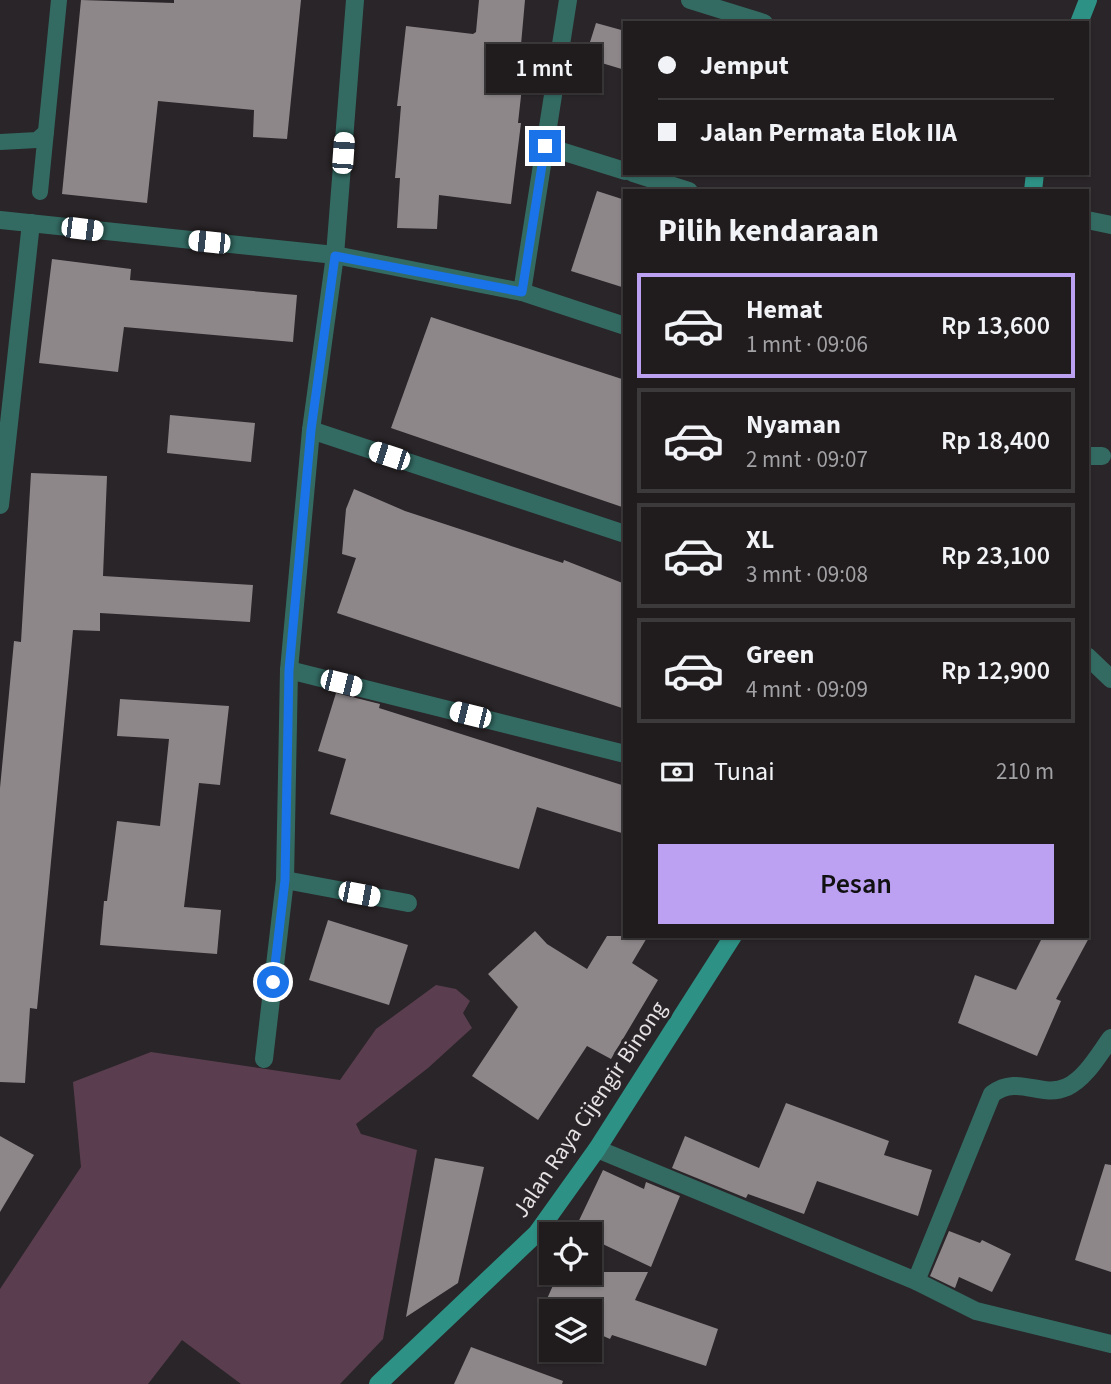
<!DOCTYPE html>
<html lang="id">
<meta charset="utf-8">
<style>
:root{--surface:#201c1e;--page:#2d292b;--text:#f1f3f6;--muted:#a2a1a4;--line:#3d3a3c;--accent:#bca0f2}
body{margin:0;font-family:"Source Sans 3",sans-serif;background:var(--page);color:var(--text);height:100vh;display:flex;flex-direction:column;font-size:26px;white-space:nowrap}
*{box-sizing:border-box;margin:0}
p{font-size:23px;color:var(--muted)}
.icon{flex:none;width:38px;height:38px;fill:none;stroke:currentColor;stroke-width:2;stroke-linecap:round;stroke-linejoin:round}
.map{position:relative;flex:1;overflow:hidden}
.side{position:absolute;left:623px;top:189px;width:466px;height:749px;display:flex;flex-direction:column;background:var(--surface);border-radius:0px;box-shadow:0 2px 5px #0004,0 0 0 2px var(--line)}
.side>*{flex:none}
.guide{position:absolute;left:623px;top:21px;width:466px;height:154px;border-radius:0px;box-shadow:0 2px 5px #0004,0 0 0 2px var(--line);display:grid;align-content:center;height:154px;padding:0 35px;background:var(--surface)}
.controls{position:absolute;left:539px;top:1222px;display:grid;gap:14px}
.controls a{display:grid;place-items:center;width:63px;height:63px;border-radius:0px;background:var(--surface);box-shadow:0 2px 5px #0004,0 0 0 2px var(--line);font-size:35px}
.end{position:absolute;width:32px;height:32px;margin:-16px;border:9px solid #1a73e8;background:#fff;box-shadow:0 0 0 4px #fff}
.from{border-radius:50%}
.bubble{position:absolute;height:49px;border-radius:0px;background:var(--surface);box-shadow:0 2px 5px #0004,0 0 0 2px var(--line);font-size:23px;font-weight:600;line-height:49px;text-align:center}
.car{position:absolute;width:21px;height:42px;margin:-21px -10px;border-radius:9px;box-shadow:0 0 5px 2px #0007;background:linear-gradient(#fff 24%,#345 0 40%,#fff 0 76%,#345 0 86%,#fff 0)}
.guide b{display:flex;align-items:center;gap:24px;height:66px;font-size:26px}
.guide b+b{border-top:2px solid var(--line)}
.guide i{width:18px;height:18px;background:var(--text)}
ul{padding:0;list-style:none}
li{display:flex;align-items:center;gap:21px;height:105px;margin:0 14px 10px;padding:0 21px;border:4px solid var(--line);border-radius:0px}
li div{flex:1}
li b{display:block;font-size:26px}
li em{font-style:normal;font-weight:600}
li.active{border-color:var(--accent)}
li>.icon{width:63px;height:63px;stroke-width:1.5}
h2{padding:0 35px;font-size:32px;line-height:84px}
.pay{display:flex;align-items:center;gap:18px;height:77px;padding:0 35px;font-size:26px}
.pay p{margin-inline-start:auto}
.primary-button{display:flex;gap:14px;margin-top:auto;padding:14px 35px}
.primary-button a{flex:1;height:80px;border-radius:0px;background:var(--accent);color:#111;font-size:28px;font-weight:600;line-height:80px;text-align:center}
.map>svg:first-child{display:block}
</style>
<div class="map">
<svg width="1111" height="1384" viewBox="0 0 1111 1384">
<rect width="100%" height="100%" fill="#2a2528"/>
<polygon fill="#5a3e4f" points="436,985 456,989 470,1001 463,1013 472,1028 428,1068 356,1124 361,1134 417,1150 383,1339 340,1384 241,1384 182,1340 148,1384 0,1384 0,1289 81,1167 73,1082 151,1052 340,1080 376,1029"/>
<g fill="#8d878a">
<polygon points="81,0 174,3 174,0 301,0 287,139 253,137 254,110 158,101 147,203 62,194"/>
<polygon points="479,0 525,0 518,78 523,78 518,123 521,123 511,204 439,195 437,229 397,228 400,178 395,178 401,106 397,106 406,26 473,34 476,32"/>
<polygon points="596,23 625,31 625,70 585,58"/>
<polygon points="597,191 625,200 625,288 571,271"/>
<polygon points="52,259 131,269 130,280 297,295 293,342 124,327 118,372 39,363"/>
<polygon points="431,317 625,380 625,508 391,428"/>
<polygon points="170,415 255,423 251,462 167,453"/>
<polygon points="31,473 107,476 103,576 253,585 250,622 100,613 100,631 73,630 37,1009 30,1008 25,1083 0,1082 0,788 14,641 21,642"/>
<polygon points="354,489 405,511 563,563 564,560 625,584 625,709 337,613 356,558 342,554 346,509"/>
<polygon points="336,693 380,704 379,708 625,786 625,834 537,807 519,869 330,814 346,759 318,751"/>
<polygon points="120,699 229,706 220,785 199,783 184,907 221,910 217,954 100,945 104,901 107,901 117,821 160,826 169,739 117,736"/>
<polygon points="328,920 408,945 389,1005 309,980"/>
<polygon points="535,931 547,944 587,969 607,936 648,936 632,963 658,980 611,1059 587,1046 538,1120 472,1076 518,1007 488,974"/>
<polygon points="1043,936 1090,936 1056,999 1061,1001 1037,1056 958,1023 975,975 1016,990"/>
<polygon points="786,1103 889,1141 884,1155 932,1170 918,1216 817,1181 804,1214 748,1194 746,1198 672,1168 685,1136 759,1168"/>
<polygon points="0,1136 34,1155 0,1212"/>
<polygon points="435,1158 484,1167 458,1283 406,1317"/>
<polygon points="1105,1164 1111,1165 1111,1272 1075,1260"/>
<polygon points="603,1170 644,1189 646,1182 680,1196 651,1267 590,1238 590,1234 574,1231"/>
<polygon points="949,1231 980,1243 982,1240 1011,1254 992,1292 959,1277 955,1288 930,1276"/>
<polygon points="559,1272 648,1272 635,1300 718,1329 706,1366 612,1335 610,1339 590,1330 590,1311 551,1311 551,1314 542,1310"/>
<polygon points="471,1347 563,1381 562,1384 454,1384"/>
</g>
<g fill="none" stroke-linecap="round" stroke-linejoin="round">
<g stroke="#336b63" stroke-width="16">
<polyline points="0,142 37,140 46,132"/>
<polyline points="40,192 59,0"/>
</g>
<g stroke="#336b63" stroke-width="18">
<polyline points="690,0 764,23"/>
<polyline points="545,146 625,171"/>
<polyline points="633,173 689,191"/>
<polyline points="0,220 335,255 522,292 625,326"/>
<polyline points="1087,220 1111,225"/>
<polyline points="522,292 568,0"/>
<polyline points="311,430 625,534"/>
<polyline points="1087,456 1102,456"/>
<polyline points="0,505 31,223"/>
<polyline points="1087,656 1111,679"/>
<polyline points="289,670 625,754"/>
<polyline points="285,880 408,903"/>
<polyline points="264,1059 285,880 289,670 311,430 335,255 355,0"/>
<polyline points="597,1149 916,1281 976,1311 1111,1344"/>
<path d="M 916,1281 L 992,1094 C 1019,1074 1040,1099 1067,1087 C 1086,1078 1099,1054 1111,1038"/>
</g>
<g stroke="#2e9185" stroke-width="18">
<polyline points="1079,23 1088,0"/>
<polyline points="1033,191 1035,173"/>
<polyline points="378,1384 537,1233 597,1149 733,936"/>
</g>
</g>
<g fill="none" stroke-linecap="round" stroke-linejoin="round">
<polyline stroke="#1a73e8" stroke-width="9" points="273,982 285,880 289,670 311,430 335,256 522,292 545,146"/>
</g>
<g text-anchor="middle" stroke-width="7" stroke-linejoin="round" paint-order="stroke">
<g font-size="23" fill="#e6e2e4" stroke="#2a2528">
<text transform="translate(589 1109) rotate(-56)" y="8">Jalan Raya Cijengir Binong</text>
</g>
</g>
</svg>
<div class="controls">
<a><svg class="icon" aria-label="locate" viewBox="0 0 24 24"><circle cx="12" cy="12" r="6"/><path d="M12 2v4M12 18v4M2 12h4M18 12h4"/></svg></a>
<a><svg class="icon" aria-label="layers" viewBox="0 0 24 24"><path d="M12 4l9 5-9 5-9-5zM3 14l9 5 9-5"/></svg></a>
</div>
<i class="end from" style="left:273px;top:982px"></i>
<i class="end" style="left:545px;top:146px"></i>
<div class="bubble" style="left:486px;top:44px;width:116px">1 mnt</div>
<i class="car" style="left:343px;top:153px;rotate:4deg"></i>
<i class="car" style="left:82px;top:229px;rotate:97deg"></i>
<i class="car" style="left:209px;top:242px;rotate:276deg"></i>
<i class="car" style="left:389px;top:456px;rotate:288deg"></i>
<i class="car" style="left:341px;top:683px;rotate:104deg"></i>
<i class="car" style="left:470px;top:715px;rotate:284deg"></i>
<i class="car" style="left:359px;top:894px;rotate:101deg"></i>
<div class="guide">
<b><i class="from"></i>Jemput</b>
<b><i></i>Jalan Permata Elok IIA</b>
</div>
<section class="side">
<h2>Pilih kendaraan</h2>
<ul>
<li class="active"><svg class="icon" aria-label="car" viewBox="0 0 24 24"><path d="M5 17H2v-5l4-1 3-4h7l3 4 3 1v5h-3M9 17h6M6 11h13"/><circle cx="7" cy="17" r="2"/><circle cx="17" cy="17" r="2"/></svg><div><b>Hemat</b><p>1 mnt · 09:06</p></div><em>Rp 13,600</em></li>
<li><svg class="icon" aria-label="car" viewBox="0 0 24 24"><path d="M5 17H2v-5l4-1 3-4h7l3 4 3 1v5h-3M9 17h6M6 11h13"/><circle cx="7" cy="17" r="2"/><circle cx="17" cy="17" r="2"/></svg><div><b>Nyaman</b><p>2 mnt · 09:07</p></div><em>Rp 18,400</em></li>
<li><svg class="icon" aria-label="car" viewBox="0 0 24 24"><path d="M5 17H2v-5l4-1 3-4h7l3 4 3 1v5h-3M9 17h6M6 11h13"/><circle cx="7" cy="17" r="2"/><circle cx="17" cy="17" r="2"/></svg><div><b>XL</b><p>3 mnt · 09:08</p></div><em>Rp 23,100</em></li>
<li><svg class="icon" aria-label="car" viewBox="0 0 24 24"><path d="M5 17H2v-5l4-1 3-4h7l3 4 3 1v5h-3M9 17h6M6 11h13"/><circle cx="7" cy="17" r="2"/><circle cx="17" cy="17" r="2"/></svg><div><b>Green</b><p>4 mnt · 09:09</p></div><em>Rp 12,900</em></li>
</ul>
<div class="pay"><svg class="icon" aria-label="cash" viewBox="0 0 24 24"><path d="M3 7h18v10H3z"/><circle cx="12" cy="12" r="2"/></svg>Tunai<p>210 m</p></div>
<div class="primary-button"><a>Pesan</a></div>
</section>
</div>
